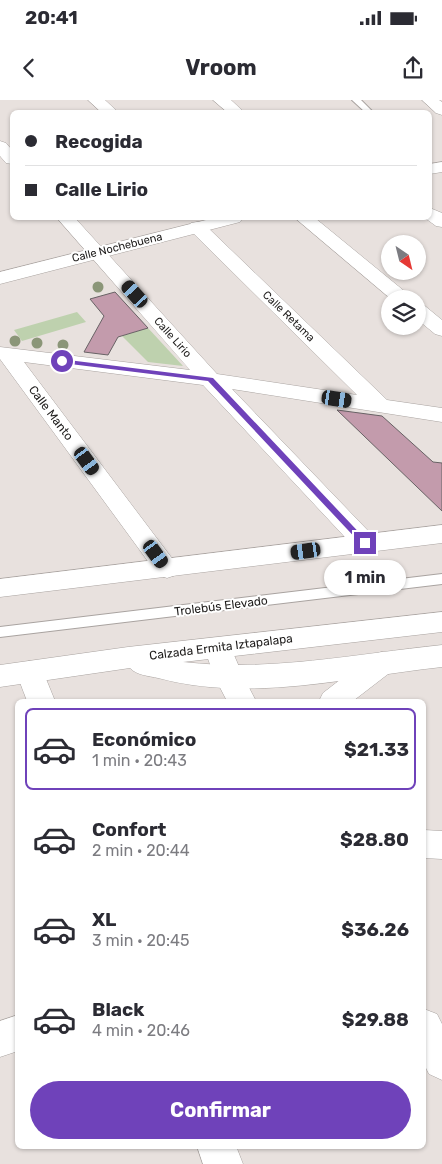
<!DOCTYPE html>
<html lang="es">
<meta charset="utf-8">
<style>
:root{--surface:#fff;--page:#f7f7f7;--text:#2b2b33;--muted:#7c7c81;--line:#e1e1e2;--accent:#6f42ba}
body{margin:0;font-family:Rubik,sans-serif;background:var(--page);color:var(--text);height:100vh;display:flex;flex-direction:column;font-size:19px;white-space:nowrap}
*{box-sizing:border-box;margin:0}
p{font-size:16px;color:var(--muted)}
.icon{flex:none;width:28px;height:28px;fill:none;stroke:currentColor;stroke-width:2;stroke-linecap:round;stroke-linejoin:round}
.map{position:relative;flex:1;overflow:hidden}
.details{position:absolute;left:15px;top:599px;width:411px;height:450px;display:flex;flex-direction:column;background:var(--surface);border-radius:8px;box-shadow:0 1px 4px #0004}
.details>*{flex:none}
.guide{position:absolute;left:10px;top:10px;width:422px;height:110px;border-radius:8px;box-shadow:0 1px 4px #0004;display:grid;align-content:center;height:110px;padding:0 15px;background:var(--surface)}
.needle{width:32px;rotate:145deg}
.controls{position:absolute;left:381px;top:135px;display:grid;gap:10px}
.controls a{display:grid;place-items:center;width:45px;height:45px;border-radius:50%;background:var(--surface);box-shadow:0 1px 4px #0004;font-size:25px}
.end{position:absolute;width:22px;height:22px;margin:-11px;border:6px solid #6f42ba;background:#fff;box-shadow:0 0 0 2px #fff}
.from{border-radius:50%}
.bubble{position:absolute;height:35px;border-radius:18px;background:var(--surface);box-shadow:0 1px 4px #0004;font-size:16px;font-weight:700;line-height:35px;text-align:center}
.car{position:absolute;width:15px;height:30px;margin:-15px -8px;border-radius:6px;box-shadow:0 0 4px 1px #0007;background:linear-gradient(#222 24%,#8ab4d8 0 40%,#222 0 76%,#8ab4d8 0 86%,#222 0)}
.guide b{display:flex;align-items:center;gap:18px;height:48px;font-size:19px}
.guide b+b{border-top:1px solid var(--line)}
.guide i{width:12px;height:12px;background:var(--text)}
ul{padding:9px 0 0;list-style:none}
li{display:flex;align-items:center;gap:15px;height:82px;margin:0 10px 8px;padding:0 5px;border:2px solid transparent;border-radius:8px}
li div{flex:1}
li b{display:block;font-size:19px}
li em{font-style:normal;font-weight:700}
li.active{border-color:var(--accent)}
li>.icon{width:45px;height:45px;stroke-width:1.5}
.action{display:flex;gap:10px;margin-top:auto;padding:10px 15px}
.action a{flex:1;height:58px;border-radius:30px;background:var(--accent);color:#fff;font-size:20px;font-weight:700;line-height:58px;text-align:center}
.status{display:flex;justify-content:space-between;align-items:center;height:35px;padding:0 25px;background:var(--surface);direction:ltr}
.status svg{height:14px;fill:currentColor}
header{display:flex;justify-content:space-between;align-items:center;height:65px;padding:0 15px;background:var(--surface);font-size:22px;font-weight:700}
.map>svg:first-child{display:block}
</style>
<div class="status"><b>20:41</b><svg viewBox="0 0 49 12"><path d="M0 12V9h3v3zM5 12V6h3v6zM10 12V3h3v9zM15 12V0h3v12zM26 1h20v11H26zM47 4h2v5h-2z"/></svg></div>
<header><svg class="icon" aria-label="back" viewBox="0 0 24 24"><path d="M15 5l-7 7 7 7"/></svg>Vroom<svg class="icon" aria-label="share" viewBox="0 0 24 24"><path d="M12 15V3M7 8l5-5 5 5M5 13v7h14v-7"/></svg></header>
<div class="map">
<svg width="442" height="1064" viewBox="0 0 442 1064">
<rect width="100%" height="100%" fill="#e8e1de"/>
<g fill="#bed1ae">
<polygon points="77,212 86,222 22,241 14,230"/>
<polygon points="148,228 183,266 148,262 122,236"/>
</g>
<g fill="#c39bac" stroke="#686265">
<polygon points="115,192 148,228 118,237 108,255 84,252 104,216 90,199"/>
<polygon points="337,310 382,316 433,362 442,363 442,411"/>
</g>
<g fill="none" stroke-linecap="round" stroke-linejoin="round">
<defs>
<g id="service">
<polygon points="352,0 361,0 373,12 365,12"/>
<polygon points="442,474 442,484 0,537 0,527"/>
</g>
<g id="minor">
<polygon points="88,0 105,0 118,12 101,12"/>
<polygon points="213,0 231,0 244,12 227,12"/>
<polygon points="422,0 439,0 442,2 442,15 436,13"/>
<polygon points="0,41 6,43 12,50 12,64 6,63 0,56"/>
<polygon points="430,108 442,113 442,127 436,126 425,118 430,118"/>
<polygon points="57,118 75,118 217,274 357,295 191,131 188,127 191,123 197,122 203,123 387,300 442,308 442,322 232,289 374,437 378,443 374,449 365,452 356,449 203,285 24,262 180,469 176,475 167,478 158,475 0,259 0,247 190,270"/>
<polygon points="295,118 315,118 414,199 391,199"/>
<polygon points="418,204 425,206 442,220 442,236 435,234 418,220"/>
<polygon points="218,538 228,541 243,576 256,601 227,601 215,578 204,548 208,541"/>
<polygon points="382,552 392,555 396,563 392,571 353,601 319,601 323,593 372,555"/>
<polygon points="30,561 40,564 55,601 27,601 16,572 20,564"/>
<polygon points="424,730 442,731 442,759 424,758"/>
<polygon points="424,909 437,914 442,924 442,980 429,974 424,964"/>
<polygon points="18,915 18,951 0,957 0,921"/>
<polygon points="197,1046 236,1046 243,1064 203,1064"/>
</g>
<g id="tertiary">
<polygon points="442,62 442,72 430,74 430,64"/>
<polygon points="214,118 243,118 240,122 0,184 0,172"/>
</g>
<g id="primary">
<polygon points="442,425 442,443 0,497 0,479"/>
<path d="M 442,512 L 442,532 L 183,562 C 270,572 355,554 442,545 L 442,567 C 349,577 251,603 158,578 C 149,576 136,575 130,568 L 0,587 L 0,565 L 128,547 Z"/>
</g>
</defs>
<use href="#service" stroke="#a9a3a0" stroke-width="2"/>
<use href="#minor" stroke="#a9a3a0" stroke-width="1"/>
<use href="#tertiary" stroke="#a9a3a0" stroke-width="1"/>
<use href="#primary" stroke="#a9a3a0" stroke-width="1"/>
<use href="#service" fill="#fff" fill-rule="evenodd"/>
<use href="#minor" fill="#fff" fill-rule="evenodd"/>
<use href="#tertiary" fill="#fff" fill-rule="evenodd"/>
<use href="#primary" fill="#fff" fill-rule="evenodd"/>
</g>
<g fill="#8b9678">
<circle cx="98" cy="187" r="5.5"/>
<circle cx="15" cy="241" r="5.5"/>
<circle cx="37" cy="243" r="5.5"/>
<circle cx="63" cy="245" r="5.5"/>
</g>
<polygon fill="#6f42ba" points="60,259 213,278 369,443 362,445 208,281 62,263 60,262"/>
<g text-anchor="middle" stroke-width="4" stroke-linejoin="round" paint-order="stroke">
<g font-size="11" fill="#1f1d1c" stroke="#fff">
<text transform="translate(117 147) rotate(-14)" y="4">Calle Nochebuena</text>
<text transform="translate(289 216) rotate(44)" y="4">Calle Retama</text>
<text transform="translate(173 237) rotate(48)" y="4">Calle Lirio</text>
</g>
<g font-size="12" fill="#1f1d1c" stroke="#fff">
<text transform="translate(51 313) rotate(53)" y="4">Calle Manto</text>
<text transform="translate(221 506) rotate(-7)" y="4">Trolebús Elevado</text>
<text transform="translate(221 547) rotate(-7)" y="4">Calzada Ermita Iztapalapa</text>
</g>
</g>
</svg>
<div class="controls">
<a><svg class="needle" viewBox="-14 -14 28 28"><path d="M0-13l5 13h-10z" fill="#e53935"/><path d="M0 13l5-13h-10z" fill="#7c7c81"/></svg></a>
<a><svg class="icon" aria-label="layers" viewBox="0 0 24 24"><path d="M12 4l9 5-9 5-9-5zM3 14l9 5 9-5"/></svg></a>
</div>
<i class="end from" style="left:62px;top:261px"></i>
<i class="end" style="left:365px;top:443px"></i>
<div class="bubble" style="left:324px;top:460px;width:82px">1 min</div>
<i class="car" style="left:135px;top:194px;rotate:318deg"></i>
<i class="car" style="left:337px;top:299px;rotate:99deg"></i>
<i class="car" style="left:87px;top:361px;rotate:144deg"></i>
<i class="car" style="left:306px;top:451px;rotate:262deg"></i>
<i class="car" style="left:156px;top:454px;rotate:144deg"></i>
<div class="guide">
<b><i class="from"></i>Recogida</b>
<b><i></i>Calle Lirio</b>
</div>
<section class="details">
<ul>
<li class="active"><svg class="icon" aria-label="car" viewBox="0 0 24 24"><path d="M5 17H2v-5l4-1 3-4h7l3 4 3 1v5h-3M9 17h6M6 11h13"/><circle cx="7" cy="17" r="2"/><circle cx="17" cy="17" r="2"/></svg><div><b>Económico</b><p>1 min · 20:43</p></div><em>$21.33</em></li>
<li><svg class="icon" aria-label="car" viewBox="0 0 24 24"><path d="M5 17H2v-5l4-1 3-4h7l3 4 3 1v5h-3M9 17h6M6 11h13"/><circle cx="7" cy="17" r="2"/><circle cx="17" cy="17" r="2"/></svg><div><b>Confort</b><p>2 min · 20:44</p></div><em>$28.80</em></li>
<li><svg class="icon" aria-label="car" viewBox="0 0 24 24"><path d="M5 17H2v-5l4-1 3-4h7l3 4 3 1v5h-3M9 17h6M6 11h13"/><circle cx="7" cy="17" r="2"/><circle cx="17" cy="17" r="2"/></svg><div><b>XL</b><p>3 min · 20:45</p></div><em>$36.26</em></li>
<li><svg class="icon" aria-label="car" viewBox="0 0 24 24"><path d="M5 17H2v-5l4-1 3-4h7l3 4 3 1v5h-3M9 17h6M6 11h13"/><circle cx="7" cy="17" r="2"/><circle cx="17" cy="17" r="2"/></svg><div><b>Black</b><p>4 min · 20:46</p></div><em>$29.88</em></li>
</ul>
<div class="action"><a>Confirmar</a></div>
</section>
</div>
